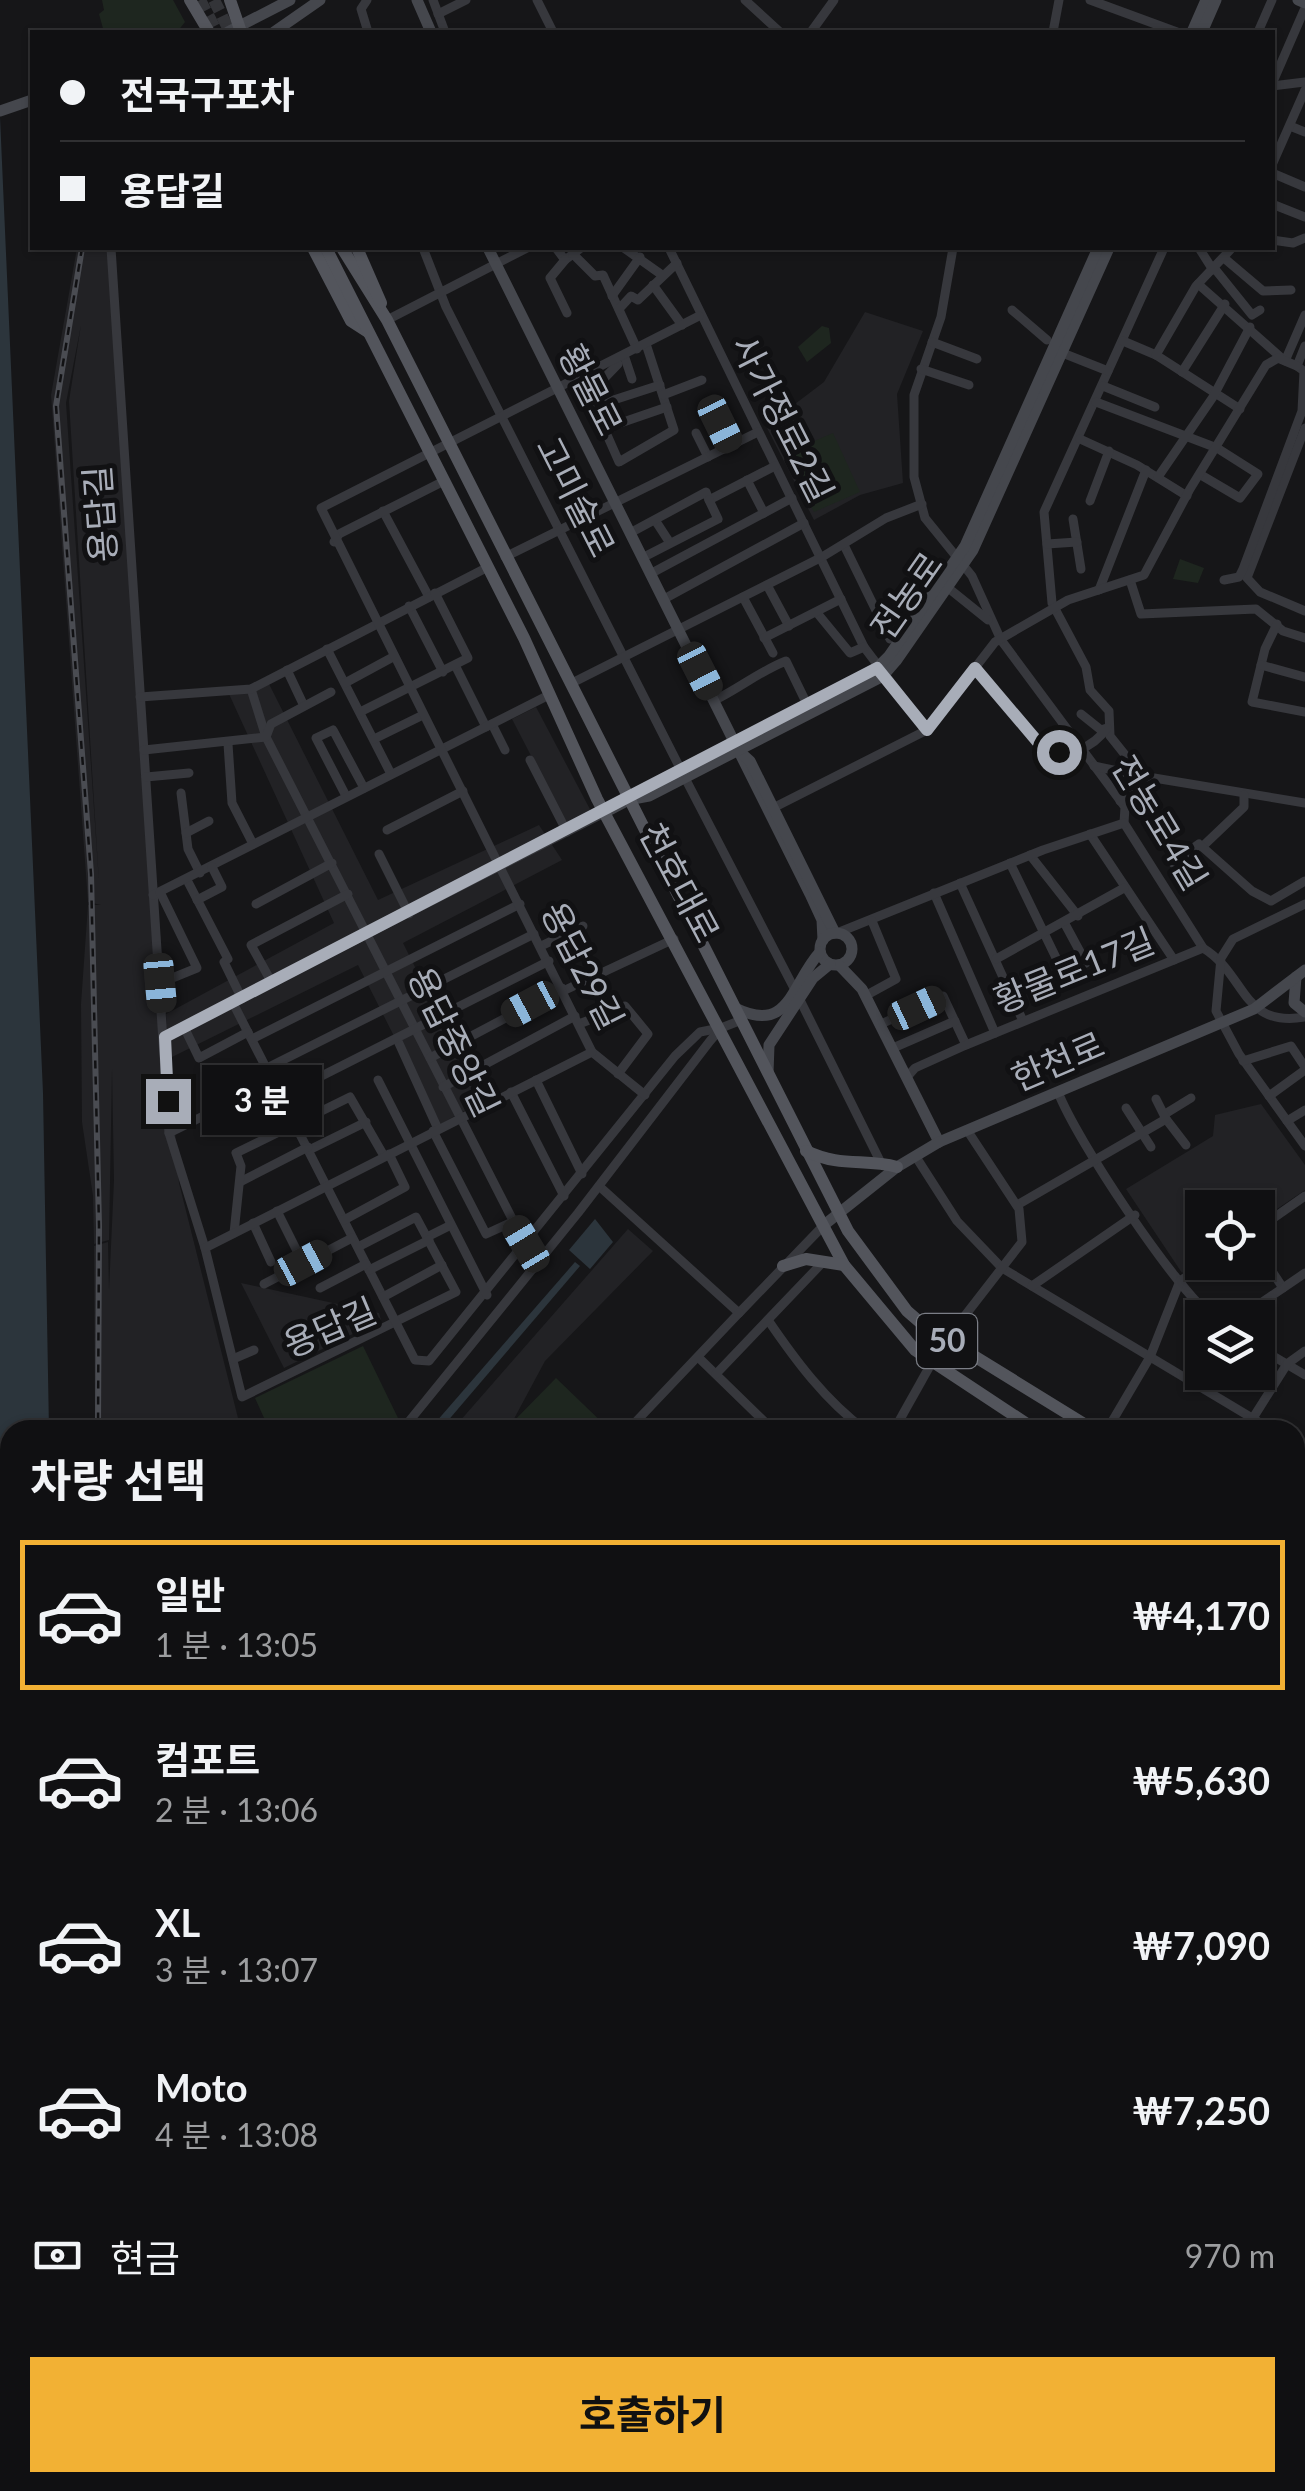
<!DOCTYPE html>
<html lang="ko">
<meta charset="utf-8">
<style>
:root{--surface:#101012;--page:#19191b;--text:#f1f3f6;--muted:#9c9d9f;--line:#303032;--accent:#f2b134}
body{margin:0;font-family:Lato,"Noto Sans KR",sans-serif;background:var(--page);color:var(--text);height:100vh;display:flex;flex-direction:column;font-size:38px;white-space:nowrap}
*{box-sizing:border-box;margin:0}
p{font-size:32px;color:var(--muted)}
.icon{flex:none;width:55px;height:55px;fill:none;stroke:currentColor;stroke-width:2;stroke-linecap:round;stroke-linejoin:round}
.map{position:relative;flex:1;overflow:hidden}
.details{position:absolute;left:0px;top:1420px;width:1305px;height:1072px;display:flex;flex-direction:column;background:var(--surface);border-radius:30px 30px 0 0;box-shadow:0 2px 8px #0004,0 0 0 2px var(--line)}
.details>*{flex:none}
.guide{position:absolute;left:30px;top:30px;width:1245px;height:220px;border-radius:0px;box-shadow:0 2px 8px #0004,0 0 0 2px var(--line);display:grid;align-content:center;height:220px;padding:0 30px;background:var(--surface)}
.fabs{position:absolute;left:1185px;top:1190px;display:grid;gap:20px}
.fabs a{display:grid;place-items:center;width:90px;height:90px;border-radius:0px;background:var(--surface);box-shadow:0 2px 8px #0004,0 0 0 2px var(--line);font-size:50px}
.end{position:absolute;width:45px;height:45px;margin:-22px;border:12px solid #a8adb8;background:#111;box-shadow:0 0 0 5px #111}
.from{border-radius:50%}
.bubble{position:absolute;height:70px;border-radius:0px;background:var(--surface);box-shadow:0 2px 8px #0004,0 0 0 2px var(--line);font-size:32px;font-weight:700;line-height:70px;text-align:center}
.car{position:absolute;width:30px;height:60px;margin:-30px -15px;border-radius:12px;box-shadow:0 0 8px 2px #0007;background:linear-gradient(#222 24%,#8ab4d8 0 40%,#222 0 76%,#8ab4d8 0 86%,#222 0)}
.guide b{display:flex;align-items:center;gap:35px;height:95px;font-size:38px}
.guide b+b{border-top:2px solid var(--line)}
.guide i{width:25px;height:25px;background:var(--text)}
ul{padding:0;list-style:none}
li{display:flex;align-items:center;gap:30px;height:150px;margin:0 20px 15px;padding:0 10px;border:5px solid transparent;border-radius:0px}
li div{flex:1}
li b{display:block;font-size:38px}
li em{font-style:normal;font-weight:700}
li.active{border-color:var(--accent)}
li>.icon{width:90px;height:90px;stroke-width:1.5}
h2{padding:0 30px;font-size:45px;line-height:120px}
.pay{display:flex;align-items:center;gap:25px;height:110px;padding:0 30px;font-size:38px}
.pay p{margin-inline-start:auto}
.action{display:flex;gap:20px;margin-top:auto;padding:20px 30px}
.action a{flex:1;height:115px;border-radius:0px;background:var(--accent);color:#111;font-size:40px;font-weight:700;line-height:115px;text-align:center}
.map>svg:first-child{display:block}
</style>
<div class="map">
<svg width="1305" height="2491" viewBox="0 0 1305 2491">
<rect width="100%" height="100%" fill="#161618"/>
<g fill="#222225" fill-rule="evenodd">
<path d="M 77,248 L 108,248 L 179,1183 L 241,1430 L 95,1430 L 94,1246 L 108,1242 L 109,1290 L 114,1180 L 112,1069 L 109,1240 L 94,1244 L 93,1196 L 82,1122 L 81,1004 L 88,905 L 101,905 L 88,902 L 51,395 ZM 81,325 L 69,401 L 99,882 L 66,403 Z"/>
<polygon points="865,312 923,331 897,394 903,483 860,495 814,520 766,426 824,382"/>
<polygon points="269,684 378,900 539,825 562,860 403,943 482,1101 439,1125 358,965 168,1059 166,1014 334,923 229,694"/>
<polygon points="536,707 593,815 569,829 512,719"/>
<polygon points="1261,1104 1305,1165 1305,1190 1258,1222 1258,1208 1202,1208 1202,1259 1182,1273 1126,1189 1213,1136 1215,1115"/>
<polygon points="628,1229 653,1251 545,1361 508,1430 452,1430"/>
<polygon points="241,1283 379,1313 381,1320 284,1368"/>
<polygon points="1295,1587 1305,1593 1305,1764 1295,1759"/>
<polygon points="10,2007 10,2045 0,2077 0,2040"/>
<polygon points="10,2050 10,2175 0,2172 0,2083"/>
</g>
<g fill="#1e261f">
<polygon points="102,0 173,0 185,22 177,32 104,32 99,14 104,10"/>
<polygon points="822,326 829,328 831,343 807,362 798,347"/>
<polygon points="833,433 860,492 814,512 784,454"/>
<polygon points="1180,559 1204,568 1198,583 1173,579"/>
<polygon points="363,1346 398,1418 371,1430 248,1430 265,1420 255,1398"/>
<polygon points="556,1378 610,1430 505,1430"/>
</g>
<g fill="#2c353c">
<polygon points="0,117 43,1093 49,1430 10,1430 10,1801 0,1831"/>
<polygon points="595,1219 613,1242 590,1269 569,1250"/>
<polygon points="575,1262 580,1266 440,1430 429,1430"/>
<polygon points="0,2178 10,2181 10,2225 0,2216"/>
<polygon points="10,2344 10,2412 0,2421 0,2347"/>
<polygon points="0,2431 10,2441 10,2482 49,2483 57,2491 0,2491"/>
</g>
<g fill="none" stroke-linecap="round" stroke-linejoin="round">
<g stroke="#333438" stroke-width="12" stroke-dasharray="12 6" stroke-linecap="butt">
<polyline points="200,0 217,32"/>
<polyline points="214,0 230,32"/>
</g>
<g stroke="#37383d" stroke-width="9">
<polyline points="367,0 361,9 368,32"/>
<polyline points="433,0 445,32"/>
<polyline points="537,0 553,32"/>
<polyline points="745,0 780,32"/>
<polyline points="1090,0 1177,32"/>
<polyline points="438,14 466,0"/>
<polyline points="811,32 834,0"/>
<polyline points="1053,32 1059,0"/>
<polyline points="1258,32 1272,0"/>
<polyline points="1272,84 1305,8"/>
<polyline points="1272,86 1305,82"/>
<polyline points="1290,126 1305,132"/>
<polyline points="1272,165 1305,90"/>
<polyline points="1272,173 1305,187"/>
<polyline points="1272,204 1305,217"/>
<polyline points="1272,240 1293,243 1305,238"/>
<polyline points="111,248 169,1133 205,1248 242,1397 456,1292 416,1217 358,1247"/>
<polyline points="423,248 446,307 681,770"/>
<polyline points="556,248 565,260 581,248"/>
<polyline points="624,248 662,275"/>
<polyline points="669,248 864,647 927,730"/>
<path d="M 953,248 L 941,317 L 914,395 L 914,477 L 925,518 L 972,576 L 1001,640 L 1125,807 L 1124,823 L 1203,948 C 1247,975 1241,1028 1305,1017"/>
<polyline points="1164,248 1044,512 1052,603 1086,667 1090,690 1109,711 1110,736 1142,776 1305,803"/>
<polyline points="1199,248 1213,270"/>
<polyline points="573,254 595,276 603,275 637,349"/>
<polyline points="1224,258 1263,291 1291,290"/>
<polyline points="565,260 550,278 567,313"/>
<polyline points="1215,269 1252,315 1260,310"/>
<polyline points="1198,284 1285,361 1305,315"/>
<polyline points="653,285 682,325"/>
<polyline points="612,296 640,257"/>
<polyline points="619,309 631,296 638,300 677,263"/>
<polyline points="1012,310 1047,340"/>
<polyline points="387,320 527,248"/>
<polyline points="1123,341 1156,355 1240,409"/>
<polyline points="932,342 977,359"/>
<polyline points="1060,352 1108,371"/>
<polyline points="624,355 632,379"/>
<polyline points="1156,355 1196,286 1232,248"/>
<polyline points="618,364 589,394 619,462 674,430 646,344"/>
<polyline points="921,369 969,385"/>
<polyline points="1301,369 1297,366 1305,346"/>
<polyline points="1182,372 1225,304"/>
<polyline points="1103,386 1155,407"/>
<polyline points="663,395 702,380"/>
<polyline points="1096,402 1217,448 1258,474 1240,498 1201,475"/>
<polyline points="595,406 660,385"/>
<polyline points="721,424 731,446"/>
<polyline points="1305,428 1247,578 1260,592 1305,611"/>
<polyline points="603,429 667,407"/>
<polyline points="696,433 708,457"/>
<polyline points="1080,439 1137,465 1187,496"/>
<polyline points="1158,477 1213,397 1250,327"/>
<polyline points="747,480 764,513"/>
<polyline points="1090,501 1109,451"/>
<polyline points="383,511 429,597"/>
<polyline points="1073,519 1081,569"/>
<polyline points="655,520 670,543"/>
<polyline points="630,533 706,492 709,500 775,466"/>
<polyline points="334,542 339,534 444,481"/>
<polyline points="1047,544 1077,542"/>
<polyline points="844,545 890,639"/>
<polyline points="505,557 758,432"/>
<polyline points="642,558 718,519 709,500"/>
<polyline points="650,574 792,498"/>
<polyline points="1130,580 1141,614 1256,609 1283,631 1305,638"/>
<polyline points="1224,580 1239,577 1243,569 1302,411 1304,371"/>
<polyline points="767,585 789,626"/>
<polyline points="947,587 988,620"/>
<polyline points="1099,590 1146,470"/>
<polyline points="743,597 773,653"/>
<polyline points="664,599 804,523"/>
<polyline points="409,606 443,672"/>
<polyline points="818,614 850,653 864,647"/>
<polyline points="1277,624 1265,649 1252,702 1305,712"/>
<polyline points="764,638 841,599"/>
<polyline points="327,649 391,774"/>
<polyline points="455,665 486,727"/>
<polyline points="1261,665 1304,677"/>
<path d="M 975,668 L 1047,751 C 1072,754 1091,750 1107,728 L 1101,730 L 1081,714"/>
<polyline points="287,670 304,706"/>
<polyline points="345,683 393,657"/>
<polyline points="570,684 822,557 886,518 922,504"/>
<polyline points="251,689 266,737 525,1244"/>
<polyline points="140,697 251,689 488,567"/>
<path d="M 715,700 C 740,688 760,671 786,661 L 804,698"/>
<polyline points="360,712 468,658 435,593"/>
<polyline points="492,724 505,750"/>
<polyline points="374,739 423,715"/>
<polyline points="228,744 232,803 253,844"/>
<polyline points="144,750 266,737 271,724 331,692"/>
<polyline points="530,760 567,832"/>
<polyline points="1094,766 1142,776"/>
<polyline points="146,777 189,773"/>
<polyline points="685,778 795,990"/>
<polyline points="181,793 188,849 200,873"/>
<polyline points="346,796 316,738 333,730 364,788"/>
<polyline points="1120,801 1141,777"/>
<polyline points="773,808 927,730 995,642 1068,600 1144,575 1190,489 1266,365 1278,358 1297,366"/>
<polyline points="387,830 463,791"/>
<polyline points="186,833 209,821"/>
<polyline points="1090,834 1174,960"/>
<polyline points="1202,847 1244,807 1244,795"/>
<polyline points="379,854 409,914"/>
<polyline points="1030,855 1078,916"/>
<polyline points="1010,863 1062,970"/>
<polyline points="1173,863 1199,844 1252,891 1271,901 1305,881"/>
<polyline points="187,880 228,959 224,962 242,999"/>
<polyline points="960,883 1023,1021"/>
<polyline points="934,893 995,1033"/>
<polyline points="153,895 547,696"/>
<polyline points="197,900 222,887 212,867"/>
<polyline points="256,904 332,863"/>
<polyline points="1305,904 1233,939 1221,958 1216,1011 1239,1054 1305,1146"/>
<polyline points="1065,924 1086,963"/>
<polyline points="837,933 1043,850 1124,823"/>
<polyline points="541,946 583,926"/>
<polyline points="996,959 1124,888"/>
<polyline points="160,983 197,968 160,892"/>
<polyline points="272,983 251,945 348,894"/>
<polyline points="563,991 674,939"/>
<polyline points="865,996 896,979 872,921"/>
<polyline points="799,998 881,1163"/>
<polyline points="233,1003 415,1360 429,1361 675,1056 700,1032 720,1028"/>
<polyline points="579,1024 625,1006 648,1034 618,1074"/>
<polyline points="881,1024 943,996 966,1045"/>
<polyline points="184,1027 199,1058 248,1032"/>
<polyline points="165,1037 606,812"/>
<polyline points="252,1039 520,904"/>
<polyline points="397,1039 438,1129"/>
<polyline points="893,1048 955,1021"/>
<polyline points="430,1058 562,988"/>
<polyline points="1243,1061 1291,1046 1305,1067"/>
<polyline points="267,1068 534,934"/>
<polyline points="907,1077 915,1068 966,1045 1203,948"/>
<polyline points="378,1080 487,1295"/>
<polyline points="536,1080 582,1174"/>
<polyline points="443,1087 575,1016"/>
<polyline points="511,1092 564,1196"/>
<path d="M 1058,1092 C 1077,1141 1173,1285 1213,1318"/>
<polyline points="645,1095 592,1052 321,508 699,316"/>
<polyline points="282,1096 549,961"/>
<polyline points="1269,1096 1305,1070"/>
<polyline points="1126,1108 1151,1147"/>
<polyline points="1165,1114 1191,1098"/>
<polyline points="1166,1119 1186,1145"/>
<polyline points="1287,1121 1305,1110"/>
<polyline points="433,1131 486,1234 512,1222"/>
<polyline points="169,1133 274,1081"/>
<polyline points="309,1150 366,1122"/>
<polyline points="916,1157 957,1221 1002,1268 1272,1430"/>
<polyline points="240,1182 308,1147"/>
<polyline points="599,1186 739,1313 824,1225"/>
<polyline points="1017,1205 1166,1119 1156,1099"/>
<polyline points="277,1211 303,1263"/>
<polyline points="344,1220 405,1187 389,1154"/>
<polyline points="253,1223 271,1262"/>
<polyline points="1258,1229 1305,1196"/>
<polyline points="234,1233 241,1166 236,1153 350,1097 384,1156"/>
<polyline points="427,1237 451,1225"/>
<polyline points="205,1248 592,1052"/>
<polyline points="1258,1250 1283,1288"/>
<polyline points="369,1270 429,1240"/>
<polyline points="264,1284 352,1238"/>
<polyline points="1032,1286 1135,1215"/>
<polyline points="320,1288 366,1264"/>
<polyline points="383,1297 442,1265"/>
<polyline points="1239,1318 1305,1273"/>
<path d="M 768,1320 C 796,1361 825,1400 865,1430"/>
<polyline points="946,1340 1022,1242 1019,1209 967,1130"/>
<polyline points="1258,1347 1305,1375"/>
<polyline points="699,1358 773,1430"/>
<polyline points="233,1359 254,1350"/>
<polyline points="716,1374 824,1261"/>
<polyline points="1253,1418 1287,1364 1305,1351"/>
<polyline points="402,1430 578,1213 710,1041 721,1028 739,1021"/>
<polyline points="628,1430 739,1313"/>
<polyline points="894,1430 931,1364"/>
<polyline points="1107,1430 1150,1357 1180,1281 1208,1262"/>
<polyline points="1295,1444 1305,1450"/>
<polyline points="1295,1480 1305,1462"/>
<polyline points="1295,1683 1305,1689"/>
<polyline points="1295,1759 1305,1765"/>
</g>
<g stroke="#45474d" stroke-width="11">
<polyline points="417,0 431,32"/>
<polyline points="1298,0 1305,3"/>
<polyline points="228,32 290,0"/>
<polyline points="274,32 320,0"/>
<polyline points="1192,32 1206,0"/>
<polyline points="1202,32 1216,0"/>
<polyline points="0,111 32,100"/>
<polyline points="488,248 810,894 822,920 823,940"/>
<polyline points="739,751 750,761 835,933"/>
<polyline points="633,799 649,796 883,676 896,661 973,550 1109,248"/>
<polyline points="606,812 877,668 889,656 965,546 1098,248"/>
<circle cx="836" cy="949" r="16"/>
<polyline points="839,965 862,989 939,1142"/>
<polyline points="1296,977 1294,1003 1305,1012"/>
<path d="M 735,1008 C 790,1035 791,984 820,952"/>
<polyline points="768,1073 769,1045 813,978 830,964"/>
<polyline points="824,1225 897,1167 939,1142 1254,1009 1305,970"/>
<polyline points="1295,2434 1305,2426"/>
<polyline points="0,2439 10,2431"/>
<polyline points="169,2482 178,2491"/>
<polyline points="1218,2491 1230,2482"/>
</g>
<g stroke="#53555c" stroke-width="12">
<polyline points="190,0 209,32"/>
<polyline points="230,0 241,32"/>
<polyline points="313,248 351,321 368,332"/>
<polyline points="326,248 524,638 597,799 844,1265 915,1350 1036,1430"/>
<polyline points="342,248 387,320 848,1231 907,1311 922,1324 1094,1430"/>
<polyline points="357,248 381,303"/>
<path d="M 806,1151 C 842,1168 864,1158 897,1167"/>
<polyline points="783,1266 806,1259 844,1265"/>
<polyline points="1295,1549 1305,1555"/>
<polyline points="1295,1576 1305,1582"/>
</g>
<defs>
<g id="rail">
<polyline points="82,248 56,406 91,874 99,1226 98,1430"/>
<polyline points="0,2071 10,2037"/>
</g>
</defs>
<use href="#rail" stroke="#4a4c52" stroke-width="6"/>
<use href="#rail" stroke="#111113" stroke-width="2.5" stroke-dasharray="8" stroke-linecap="butt"/>
</g>
<g fill="none" stroke-linecap="round" stroke-linejoin="round">
<polyline stroke="#a8adb8" stroke-width="12" points="168,1101 165,1037 877,668 927,730 975,668 1042,747 1059,752"/>
</g>
<g text-anchor="middle" stroke-width="10" stroke-linejoin="round" paint-order="stroke">
<rect fill="#111113" stroke="#7b7e86" stroke-width="2.5" x="917" y="1314" width="60" height="54" rx="8"/>
<g font-size="32" font-weight="bold" fill="#a8adb8">
<text x="947" y="1352">50</text>
</g>
<g font-size="35" fill="#a8adb8" stroke="#111113">
<text transform="translate(590 390) rotate(63)" y="12">황물로</text>
<text transform="translate(782 419) rotate(63)" y="12">사가정로2길</text>
<text transform="translate(575 497) rotate(63)" y="12">고미술로</text>
<text transform="translate(101 514) rotate(-94)" y="12">용답길</text>
<text transform="translate(907 596) rotate(-55)" y="12">전농로</text>
<text transform="translate(1159 823) rotate(59)" y="12">전농로4길</text>
<text transform="translate(679 883) rotate(62)" y="12">천호대로</text>
<text transform="translate(582 966) rotate(63)" y="12">용답29길</text>
<text transform="translate(1074 971) rotate(-22)" y="12">황물로17길</text>
<text transform="translate(453 1042) rotate(64)" y="12">용답중앙길</text>
<text transform="translate(1058 1062) rotate(-23)" y="12">한천로</text>
<text transform="translate(330 1328) rotate(-23)" y="12">용답길</text>
</g>
</g>
</svg>
<div class="fabs">
<a><svg class="icon" aria-label="locate" viewBox="0 0 24 24"><circle cx="12" cy="12" r="6"/><path d="M12 2v4M12 18v4M2 12h4M18 12h4"/></svg></a>
<a><svg class="icon" aria-label="layers" viewBox="0 0 24 24"><path d="M12 4l9 5-9 5-9-5zM3 14l9 5 9-5"/></svg></a>
</div>
<i class="end from" style="left:1059px;top:752px"></i>
<i class="end" style="left:168px;top:1101px"></i>
<div class="bubble" style="left:202px;top:1065px;width:120px">3 분</div>
<i class="car" style="left:720px;top:424px;rotate:154deg"></i>
<i class="car" style="left:700px;top:671px;rotate:153deg"></i>
<i class="car" style="left:160px;top:983px;rotate:175deg"></i>
<i class="car" style="left:530px;top:1004px;rotate:242deg"></i>
<i class="car" style="left:917px;top:1008px;rotate:65deg"></i>
<i class="car" style="left:526px;top:1244px;rotate:329deg"></i>
<i class="car" style="left:303px;top:1263px;rotate:62deg"></i>
<div class="guide">
<b><i class="from"></i>전국구포차</b>
<b><i></i>용답길</b>
</div>
<section class="details">
<h2>차량 선택</h2>
<ul>
<li class="active"><svg class="icon" aria-label="car" viewBox="0 0 24 24"><path d="M5 17H2v-5l4-1 3-4h7l3 4 3 1v5h-3M9 17h6M6 11h13"/><circle cx="7" cy="17" r="2"/><circle cx="17" cy="17" r="2"/></svg><div><b>일반</b><p>1 분 · 13:05</p></div><em>₩4,170</em></li>
<li><svg class="icon" aria-label="car" viewBox="0 0 24 24"><path d="M5 17H2v-5l4-1 3-4h7l3 4 3 1v5h-3M9 17h6M6 11h13"/><circle cx="7" cy="17" r="2"/><circle cx="17" cy="17" r="2"/></svg><div><b>컴포트</b><p>2 분 · 13:06</p></div><em>₩5,630</em></li>
<li><svg class="icon" aria-label="car" viewBox="0 0 24 24"><path d="M5 17H2v-5l4-1 3-4h7l3 4 3 1v5h-3M9 17h6M6 11h13"/><circle cx="7" cy="17" r="2"/><circle cx="17" cy="17" r="2"/></svg><div><b>XL</b><p>3 분 · 13:07</p></div><em>₩7,090</em></li>
<li><svg class="icon" aria-label="car" viewBox="0 0 24 24"><path d="M5 17H2v-5l4-1 3-4h7l3 4 3 1v5h-3M9 17h6M6 11h13"/><circle cx="7" cy="17" r="2"/><circle cx="17" cy="17" r="2"/></svg><div><b>Moto</b><p>4 분 · 13:08</p></div><em>₩7,250</em></li>
</ul>
<div class="pay"><svg class="icon" aria-label="cash" viewBox="0 0 24 24"><path d="M3 7h18v10H3z"/><circle cx="12" cy="12" r="2"/></svg>현금<p>970 m</p></div>
<div class="action"><a>호출하기</a></div>
</section>
</div>
